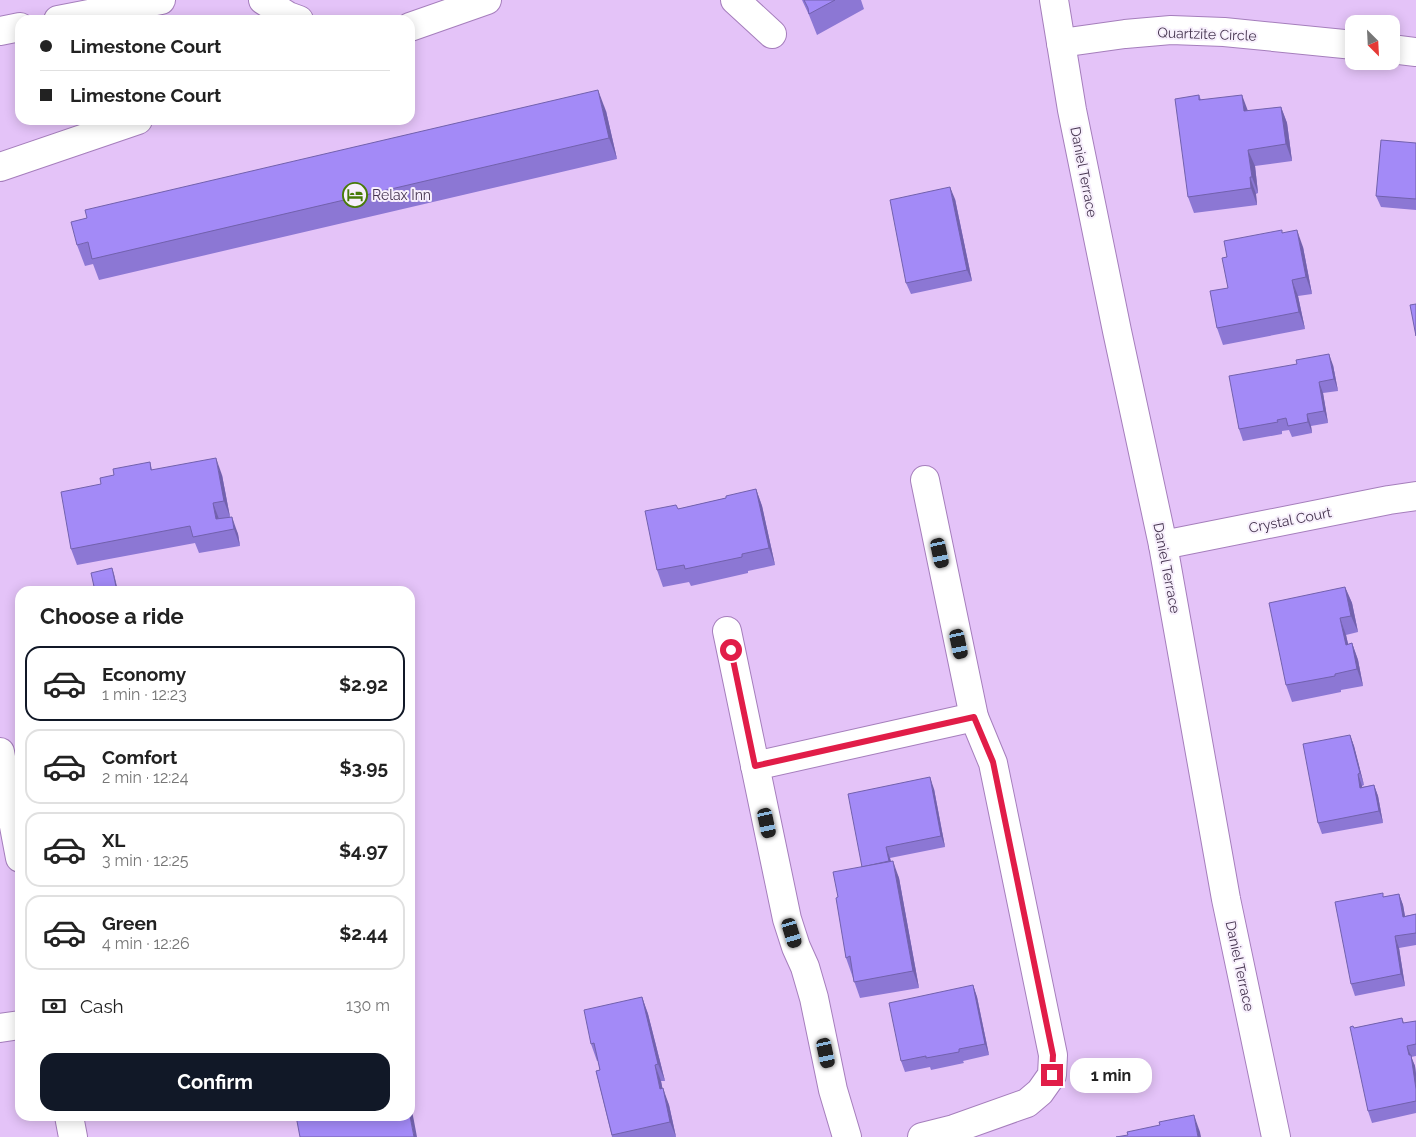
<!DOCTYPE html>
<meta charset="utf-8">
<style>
:root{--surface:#fff;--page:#f2f2f2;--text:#222;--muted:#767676;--line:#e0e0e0;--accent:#111827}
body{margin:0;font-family:Raleway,sans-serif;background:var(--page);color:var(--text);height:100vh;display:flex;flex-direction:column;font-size:19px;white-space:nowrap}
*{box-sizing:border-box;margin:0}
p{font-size:16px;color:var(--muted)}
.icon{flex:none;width:28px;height:28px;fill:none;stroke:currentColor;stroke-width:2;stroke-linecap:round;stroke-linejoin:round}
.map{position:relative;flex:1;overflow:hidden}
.details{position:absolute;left:15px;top:586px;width:400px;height:535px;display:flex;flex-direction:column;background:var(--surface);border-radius:15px;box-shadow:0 2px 12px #0003}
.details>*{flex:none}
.hud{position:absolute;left:15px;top:15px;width:400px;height:110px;border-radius:15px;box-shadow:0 2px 12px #0003;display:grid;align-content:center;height:110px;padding:0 25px;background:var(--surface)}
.needle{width:32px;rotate:156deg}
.controls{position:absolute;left:1345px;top:15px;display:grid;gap:10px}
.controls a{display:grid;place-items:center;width:55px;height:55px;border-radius:10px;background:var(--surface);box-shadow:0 2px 12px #0003;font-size:25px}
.end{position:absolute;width:22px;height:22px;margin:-11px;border:6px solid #e11d48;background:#fff;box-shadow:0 0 0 2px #fff}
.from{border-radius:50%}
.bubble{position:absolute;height:35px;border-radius:15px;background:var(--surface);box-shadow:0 2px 12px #0003;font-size:16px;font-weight:700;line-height:35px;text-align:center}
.car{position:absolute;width:15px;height:30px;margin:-15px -8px;border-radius:6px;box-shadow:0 0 4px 1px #0007;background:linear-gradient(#222 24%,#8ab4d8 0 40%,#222 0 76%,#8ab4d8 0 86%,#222 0)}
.hud b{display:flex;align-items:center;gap:18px;height:48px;font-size:19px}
.hud b+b{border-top:1px solid var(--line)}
.hud i{width:12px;height:12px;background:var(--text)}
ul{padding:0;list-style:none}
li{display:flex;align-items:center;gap:15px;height:75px;margin:0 10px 8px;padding:0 15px;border:2px solid var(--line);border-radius:15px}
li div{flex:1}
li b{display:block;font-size:19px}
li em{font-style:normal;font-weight:700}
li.selected{border-color:var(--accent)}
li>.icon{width:45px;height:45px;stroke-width:1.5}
h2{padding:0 25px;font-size:22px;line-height:60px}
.pay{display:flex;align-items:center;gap:12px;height:55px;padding:0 25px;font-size:19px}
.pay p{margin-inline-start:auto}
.button{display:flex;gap:10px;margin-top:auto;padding:10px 25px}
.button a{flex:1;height:58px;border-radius:15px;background:var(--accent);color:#fff;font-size:20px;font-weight:700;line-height:58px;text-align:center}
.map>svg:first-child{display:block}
</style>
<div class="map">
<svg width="1416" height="1137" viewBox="0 0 1416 1137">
<rect width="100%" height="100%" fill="#e4c3f8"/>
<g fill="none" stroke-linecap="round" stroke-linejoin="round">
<defs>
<g id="minor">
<polyline points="263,0 288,16 299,20"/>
<polyline points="735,0 772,34"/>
<polyline points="1054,0 1072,110 1117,331 1163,545 1226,899 1276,1137"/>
<polyline points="58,20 161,0"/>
<polyline points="410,27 487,0"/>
<polyline points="0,31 20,27"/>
<polyline points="1061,43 1125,34 1171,30 1224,32 1354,45"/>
<polyline points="1391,49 1416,52"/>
<polyline points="0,167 138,120"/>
<polyline points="1163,545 1389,500 1416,496"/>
<polyline points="727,631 787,919 796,947 805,967 814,998 833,1090 847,1137"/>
<polyline points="755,766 974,717"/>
<polyline points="0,1028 20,1025"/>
<polyline points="922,1137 954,1129 1027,1103 1040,1092 1052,1075 1053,1055 993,763 974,717 925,480"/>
</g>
<g id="major">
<polyline points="0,752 20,858"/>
<polyline points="69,1116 73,1137"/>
</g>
</defs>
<use href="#minor" stroke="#a57ebc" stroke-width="30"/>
<use href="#major" stroke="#a57ebc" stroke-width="30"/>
<use href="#minor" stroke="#fff" stroke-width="28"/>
<use href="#major" stroke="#fff" stroke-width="28"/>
</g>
<g fill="#8c77d4">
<polygon points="802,0 861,0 864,9 817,35 809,15"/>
<polygon points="1199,95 1201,100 1247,111 1281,107 1287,123 1292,161 1255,166 1258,193 1256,194 1257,205 1194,213 1188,197"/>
<polygon points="606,111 617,159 99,280 93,264 85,266 77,245"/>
<polygon points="1416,143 1416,210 1381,207 1376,196"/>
<polygon points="955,199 972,281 911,294 906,283"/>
<polygon points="1283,233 1303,247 1312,294 1298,296 1305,329 1223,345 1217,328 1228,288 1227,257"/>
<polygon points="1333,365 1338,391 1323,393 1328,423 1311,426 1312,433 1292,437 1289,430 1282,431 1282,434 1243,441 1239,429"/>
<polygon points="150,462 152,470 222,475 230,517 238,534 240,546 199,553 195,543 77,565 71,549 101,484 114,475"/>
<polygon points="756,489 762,506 775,565 748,571 748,573 691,586 689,582 663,587 657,570 678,509 726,498"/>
<polygon points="1345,587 1352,603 1358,632 1346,635 1348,644 1352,643 1358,660 1363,686 1341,690 1341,692 1292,702 1286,685"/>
<polygon points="1350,735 1354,746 1364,785 1362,786 1362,787 1374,785 1378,796 1383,823 1322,834 1318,823"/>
<polygon points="934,789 945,847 890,858 891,861 899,878 919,988 860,998 846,958 838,897 862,866"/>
<polygon points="1399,894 1403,905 1405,916 1416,914 1416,945 1399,948 1405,986 1355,996 1351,984 1384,897"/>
<polygon points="973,985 977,997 989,1055 963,1061 964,1063 931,1070 930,1067 905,1072 901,1061"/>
<polygon points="642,997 648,1014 665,1081 661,1081 662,1088 669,1105 676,1137 612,1137 596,1071 600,1070 598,1061 597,1061 591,1044"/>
<polygon points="1402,1018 1404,1023 1416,1021 1416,1056 1411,1057 1415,1066 1416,1074 1416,1113 1372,1123 1368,1111 1354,1028"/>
</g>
<g fill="#7261ad">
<polygon points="598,90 606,111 617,159 609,138"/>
<polygon points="1242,95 1248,111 1244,111"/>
<polygon points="1281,107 1287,123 1292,161 1286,144"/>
<polygon points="1248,150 1255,166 1258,193 1252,177"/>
<polygon points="1250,177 1256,194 1257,205 1251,188"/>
<polygon points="950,187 955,199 972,281 967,270"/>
<polygon points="1297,230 1303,247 1312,294 1306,277"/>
<polygon points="1292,280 1298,296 1305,329 1299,312"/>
<polygon points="1329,354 1333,365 1338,391 1334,379"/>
<polygon points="1319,382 1323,393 1328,423 1324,411"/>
<polygon points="1307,414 1311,426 1312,433 1308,422"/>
<polygon points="216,458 222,475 230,517 224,501"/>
<polygon points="756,489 762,506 775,565 769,548"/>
<polygon points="213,503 219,519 216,519"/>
<polygon points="232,517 238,534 240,546 234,529"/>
<polygon points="112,568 114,574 118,591 117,591"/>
<polygon points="1345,587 1352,603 1358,632 1351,616"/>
<polygon points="1340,618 1346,635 1352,661 1346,645"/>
<polygon points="1352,643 1358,660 1363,686 1357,669"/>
<polygon points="1350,735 1354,746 1364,785 1360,773"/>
<polygon points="1358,774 1362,786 1364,799 1360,788"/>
<polygon points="930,777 934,789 945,847 941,836"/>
<polygon points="1374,785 1378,796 1383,823 1379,811"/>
<polygon points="886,847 890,858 893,873 889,861"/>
<polygon points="893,861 899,878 919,988 913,971"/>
<polygon points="1399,894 1403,905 1407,928 1403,917"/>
<polygon points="1395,936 1399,948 1405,986 1401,974"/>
<polygon points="973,985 977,997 989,1055 985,1044"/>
<polygon points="642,997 648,1014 665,1081 658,1064"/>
<polygon points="1407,1046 1415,1066 1416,1074 1416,1089"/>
<polygon points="655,1065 661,1081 666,1106 660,1089"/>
<polygon points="663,1088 669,1105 676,1137 670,1122"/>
<polygon points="410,1100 417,1137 414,1137 410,1116"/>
<polygon points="1194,1115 1200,1132 1201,1137 1198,1137"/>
</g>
<g fill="#a38af7" stroke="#7261ad">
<polygon points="804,0 835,0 809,14 808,8"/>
<polygon points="598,90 609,138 92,259 88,242 77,245 71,222 87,218 85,210"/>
<polygon points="1199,95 1199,100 1242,95 1244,111 1281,107 1286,144 1248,150 1252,177 1250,177 1251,188 1188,197 1175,99"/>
<polygon points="1381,140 1416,143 1416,199 1376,196"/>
<polygon points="950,187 967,270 906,283 890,200"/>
<polygon points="1282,230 1282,233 1297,230 1306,277 1292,280 1299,312 1217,328 1210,291 1228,288 1222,258 1227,257 1224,241"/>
<polygon points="1416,304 1416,336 1410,305"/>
<polygon points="1329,354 1334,379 1319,382 1324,411 1307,414 1308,422 1288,426 1286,418 1277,420 1278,422 1239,429 1229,376 1297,364 1296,360"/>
<polygon points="216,458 224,501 213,503 216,519 232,517 234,529 193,537 190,526 71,549 61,492 101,484 100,478 114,475 113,469 150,462 151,470"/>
<polygon points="756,489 769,548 742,554 742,557 685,569 684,565 657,570 645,511 676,505 678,509 726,498 726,496"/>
<polygon points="112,568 117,591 95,591 91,573"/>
<polygon points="1345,587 1351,616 1340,618 1346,645 1352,643 1357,669 1335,674 1335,676 1286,685 1269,603"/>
<polygon points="1350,735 1360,773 1358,774 1360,788 1374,785 1379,811 1318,823 1303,744"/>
<polygon points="930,777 941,836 886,847 889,861 862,867 848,794"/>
<polygon points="893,861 913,971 854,982 850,956 846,958 836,898 838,897 833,872"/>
<polygon points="1383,893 1383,897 1399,894 1403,917 1416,914 1416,933 1395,936 1401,974 1351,984 1335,902"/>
<polygon points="973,985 985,1044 959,1049 959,1052 926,1058 926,1056 901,1061 889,1003"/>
<polygon points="642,997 658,1064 655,1065 660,1089 663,1088 670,1122 612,1135 596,1071 600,1070 594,1043 591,1044 584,1010"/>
<polygon points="1402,1018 1403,1023 1416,1021 1416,1044 1407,1046 1409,1055 1411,1055 1416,1089 1416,1101 1368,1111 1350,1027 1353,1026 1354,1028"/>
<polygon points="1194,1115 1198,1137 1116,1137 1128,1135 1127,1132 1160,1125 1159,1122"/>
<polygon points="296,1116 410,1116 414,1137 300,1137"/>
</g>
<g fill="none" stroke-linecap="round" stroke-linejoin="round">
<polyline stroke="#e11d48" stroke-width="6" points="731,650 755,766 974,717 993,762 1053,1055 1052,1075"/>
</g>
<defs>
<symbol id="hotel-ring" viewBox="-11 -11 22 22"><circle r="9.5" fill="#f7effc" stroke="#487b08" stroke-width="1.5"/><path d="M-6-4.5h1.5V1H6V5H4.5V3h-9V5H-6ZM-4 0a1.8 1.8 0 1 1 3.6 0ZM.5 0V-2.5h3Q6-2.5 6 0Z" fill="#487b08"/></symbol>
</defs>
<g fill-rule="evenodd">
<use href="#hotel-ring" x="341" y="181" width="28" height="28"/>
</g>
<g text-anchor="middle" stroke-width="4" stroke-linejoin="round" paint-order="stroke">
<g font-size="14" fill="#45344f" stroke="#f7effc">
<text transform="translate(1207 34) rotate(2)" y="5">Quartzite Circle</text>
<text transform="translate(1084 172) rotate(79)" y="5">Daniel Terrace</text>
<text transform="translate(1290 520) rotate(-11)" y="5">Crystal Court</text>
<text transform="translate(1167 568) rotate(79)" y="5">Daniel Terrace</text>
<text transform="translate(1240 966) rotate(78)" y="5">Daniel Terrace</text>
</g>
<g font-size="14" fill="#45344f" stroke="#f7effc" text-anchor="start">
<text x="372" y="200">Relax Inn</text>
</g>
</g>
</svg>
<div class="controls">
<a><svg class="needle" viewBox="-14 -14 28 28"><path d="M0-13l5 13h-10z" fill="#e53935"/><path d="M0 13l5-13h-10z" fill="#767676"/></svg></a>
</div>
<i class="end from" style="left:731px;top:650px"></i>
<i class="end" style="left:1052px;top:1075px"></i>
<div class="bubble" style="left:1070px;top:1058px;width:82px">1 min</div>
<i class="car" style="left:940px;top:553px;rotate:168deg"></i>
<i class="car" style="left:959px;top:644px;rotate:168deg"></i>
<i class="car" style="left:767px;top:823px;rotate:168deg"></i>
<i class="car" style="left:792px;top:933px;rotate:163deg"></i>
<i class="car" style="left:826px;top:1053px;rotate:168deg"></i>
<div class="hud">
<b><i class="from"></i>Limestone Court</b>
<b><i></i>Limestone Court</b>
</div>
<section class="details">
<h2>Choose a ride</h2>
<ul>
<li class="selected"><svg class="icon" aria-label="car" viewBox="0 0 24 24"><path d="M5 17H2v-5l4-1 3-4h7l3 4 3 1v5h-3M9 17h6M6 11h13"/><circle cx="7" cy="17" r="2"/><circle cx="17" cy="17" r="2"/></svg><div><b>Economy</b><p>1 min · 12:23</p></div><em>$2.92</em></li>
<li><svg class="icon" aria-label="car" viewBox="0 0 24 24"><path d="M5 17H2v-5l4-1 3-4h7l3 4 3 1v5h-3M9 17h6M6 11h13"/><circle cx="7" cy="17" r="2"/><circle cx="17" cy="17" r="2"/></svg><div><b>Comfort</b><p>2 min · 12:24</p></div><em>$3.95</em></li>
<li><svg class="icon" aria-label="car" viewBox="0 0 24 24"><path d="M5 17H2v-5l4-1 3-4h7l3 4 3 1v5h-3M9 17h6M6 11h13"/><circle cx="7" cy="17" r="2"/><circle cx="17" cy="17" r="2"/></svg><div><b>XL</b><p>3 min · 12:25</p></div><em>$4.97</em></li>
<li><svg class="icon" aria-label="car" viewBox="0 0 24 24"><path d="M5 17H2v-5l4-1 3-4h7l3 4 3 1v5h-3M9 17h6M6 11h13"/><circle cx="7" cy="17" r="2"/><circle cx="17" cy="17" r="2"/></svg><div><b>Green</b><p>4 min · 12:26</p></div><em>$2.44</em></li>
</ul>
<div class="pay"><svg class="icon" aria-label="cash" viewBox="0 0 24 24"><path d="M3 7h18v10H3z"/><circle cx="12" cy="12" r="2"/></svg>Cash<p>130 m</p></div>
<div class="button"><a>Confirm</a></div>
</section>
</div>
